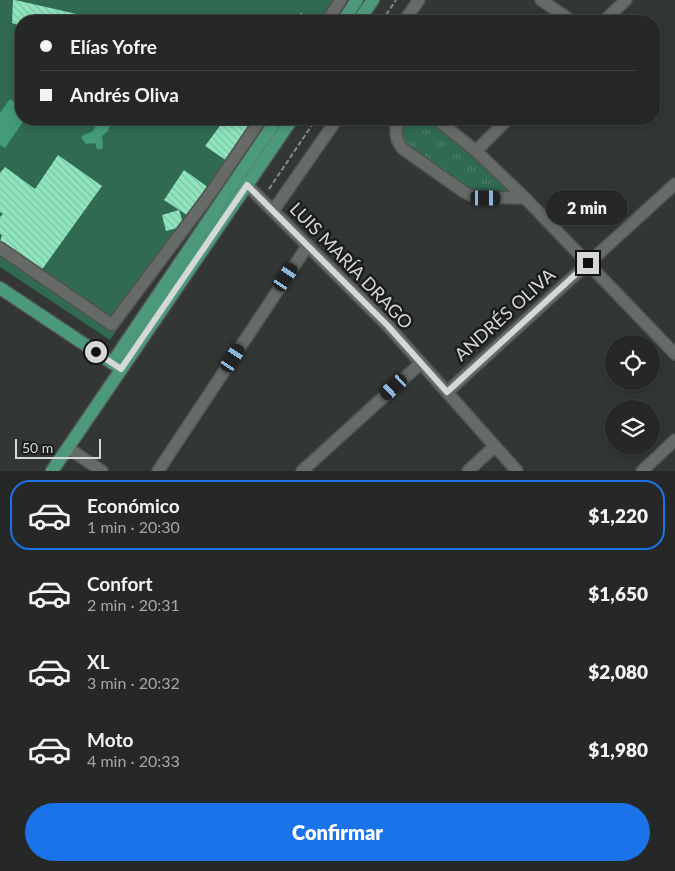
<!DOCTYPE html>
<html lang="es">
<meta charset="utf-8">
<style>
:root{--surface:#262827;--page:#2e302f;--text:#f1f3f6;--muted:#a4a6a7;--line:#424444;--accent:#1a73e8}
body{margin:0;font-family:Lato,sans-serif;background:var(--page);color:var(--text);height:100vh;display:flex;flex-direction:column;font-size:19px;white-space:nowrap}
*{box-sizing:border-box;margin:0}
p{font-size:16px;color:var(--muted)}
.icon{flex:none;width:28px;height:28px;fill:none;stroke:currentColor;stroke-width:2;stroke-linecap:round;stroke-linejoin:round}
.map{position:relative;height:471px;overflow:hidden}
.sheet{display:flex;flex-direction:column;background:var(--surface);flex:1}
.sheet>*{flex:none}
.guide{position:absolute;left:15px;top:15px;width:645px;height:110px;border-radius:20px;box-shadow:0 2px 8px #0003,0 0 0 1px var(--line);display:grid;align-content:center;height:110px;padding:0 25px;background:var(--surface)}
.tools{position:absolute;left:605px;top:335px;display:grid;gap:10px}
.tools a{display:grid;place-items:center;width:55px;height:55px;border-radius:50%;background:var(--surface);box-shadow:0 2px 8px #0003,0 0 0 1px var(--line);font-size:25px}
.scale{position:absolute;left:15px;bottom:12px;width:86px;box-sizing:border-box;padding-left:5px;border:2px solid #d6d8d7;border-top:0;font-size:14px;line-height:18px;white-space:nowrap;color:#d6d8d7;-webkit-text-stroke:4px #1b1d1c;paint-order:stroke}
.end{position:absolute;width:22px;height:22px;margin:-11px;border:6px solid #d6d8d7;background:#111;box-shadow:0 0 0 2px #111}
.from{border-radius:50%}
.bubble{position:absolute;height:35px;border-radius:18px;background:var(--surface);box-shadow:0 2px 8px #0003,0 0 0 1px var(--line);font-size:16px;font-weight:800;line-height:35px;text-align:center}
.car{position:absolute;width:15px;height:30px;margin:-15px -8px;border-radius:6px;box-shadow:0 0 4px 1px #0007;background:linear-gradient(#222 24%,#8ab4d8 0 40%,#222 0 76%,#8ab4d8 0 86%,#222 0)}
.guide b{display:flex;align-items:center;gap:18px;height:48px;font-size:19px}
.guide b+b{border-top:1px solid var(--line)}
.guide i{width:12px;height:12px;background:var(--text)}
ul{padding:9px 0 0;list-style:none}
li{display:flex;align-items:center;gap:15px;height:70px;margin:0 10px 8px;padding:0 15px;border:2px solid transparent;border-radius:20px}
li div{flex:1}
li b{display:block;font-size:19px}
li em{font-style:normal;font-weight:800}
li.on{border-color:var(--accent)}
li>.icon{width:45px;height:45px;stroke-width:1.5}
.primary-button{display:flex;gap:10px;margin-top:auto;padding:10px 25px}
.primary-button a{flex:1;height:58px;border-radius:30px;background:var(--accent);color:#fff;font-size:20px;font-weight:800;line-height:58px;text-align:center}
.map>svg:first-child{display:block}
</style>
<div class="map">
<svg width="675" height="471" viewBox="0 0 675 471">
<defs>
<pattern id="grass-tufts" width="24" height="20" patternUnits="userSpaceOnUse" patternTransform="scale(1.25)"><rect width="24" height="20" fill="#306a51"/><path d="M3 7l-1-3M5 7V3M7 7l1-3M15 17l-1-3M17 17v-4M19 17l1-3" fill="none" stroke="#4d7f69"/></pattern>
<pattern id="building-back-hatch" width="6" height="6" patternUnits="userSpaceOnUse" patternTransform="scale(1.25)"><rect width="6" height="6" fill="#8ee5be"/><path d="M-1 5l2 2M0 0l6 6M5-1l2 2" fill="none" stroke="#7ec4a5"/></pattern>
</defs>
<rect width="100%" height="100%" fill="#323634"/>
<polygon fill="url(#grass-tufts)" points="403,119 427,119 517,192 469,191 400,139"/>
<polygon fill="#306a51" points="0,0 341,0 327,21 21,21 21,119 261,119 110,340 0,267"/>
<g fill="#439c77">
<polygon points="10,99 21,107 21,119 25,119 5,148 0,145 0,113"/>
<polygon points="104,121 109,122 110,125 108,131 102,136 103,146 102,149 97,149 95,143 86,144 82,139 82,136 93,131 96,126"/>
</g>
<g fill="url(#building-back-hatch)">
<polygon points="13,0 15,0 90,17 89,21 21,21 21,26 12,23"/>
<polygon points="301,13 314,21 295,21"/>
<polygon points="216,119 255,119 227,161 205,146 222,123"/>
<polygon points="58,155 102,186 41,271 0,242 2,235 0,234 0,217 3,214 0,212 0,173 5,167 35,189"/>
<polygon points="184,170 209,188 187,215 164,200"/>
<polygon points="179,210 184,226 166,231 162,215"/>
</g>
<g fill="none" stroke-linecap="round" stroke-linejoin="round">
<defs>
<g id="minor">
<polyline points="541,0 572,21"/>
<polyline points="327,21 341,0"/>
<polyline points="404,21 419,0"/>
<polyline points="604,21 626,0"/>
<path d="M 397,119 C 396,131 394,139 403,149 L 464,192 L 475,197 L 525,198"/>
<polyline points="436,119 476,151 525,198 675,354"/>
<polyline points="476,151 508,119"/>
<polyline points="242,180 388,326 517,471"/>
<polyline points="273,211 337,119"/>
<polyline points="0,248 112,325 208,197 261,119"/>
<polyline points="447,392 675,184"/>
<polyline points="68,448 102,471"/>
<polyline points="158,471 308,245"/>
<polyline points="302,471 421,363"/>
<polyline points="468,471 495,446"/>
<polyline points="642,471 675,440"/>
</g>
<g id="major">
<polyline points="343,21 357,0"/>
<polyline points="358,21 373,0"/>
<polyline points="0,288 117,366"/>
<polyline points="112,363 277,119"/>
<polyline points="52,471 292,119"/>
</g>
</defs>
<use href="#minor" stroke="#4f5250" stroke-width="14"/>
<use href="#major" stroke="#4f5250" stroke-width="15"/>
<g stroke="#868988" stroke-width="2" stroke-dasharray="5 2.5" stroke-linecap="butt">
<polyline points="382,21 396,0"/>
<polyline points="269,189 316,119"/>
</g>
<use href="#minor" stroke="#666b68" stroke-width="11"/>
<use href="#major" stroke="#4d997b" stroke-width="12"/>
</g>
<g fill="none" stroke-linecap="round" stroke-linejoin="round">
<polyline stroke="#d6d8d7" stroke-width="6" points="96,352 121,369 247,185 388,326 447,392 588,263"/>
</g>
<g text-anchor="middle" stroke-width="5" stroke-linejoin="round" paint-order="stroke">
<g font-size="18" fill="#d6d8d7" stroke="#1b1d1c">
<text transform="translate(351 266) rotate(46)" y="6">LUIS MARÍA DRAGO</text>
<text transform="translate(505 315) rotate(-42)" y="6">ANDRÉS OLIVA</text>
</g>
</g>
</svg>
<div class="tools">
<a><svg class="icon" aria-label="locate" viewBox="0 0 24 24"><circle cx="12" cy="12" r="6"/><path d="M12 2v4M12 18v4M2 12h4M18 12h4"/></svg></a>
<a><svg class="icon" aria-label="layers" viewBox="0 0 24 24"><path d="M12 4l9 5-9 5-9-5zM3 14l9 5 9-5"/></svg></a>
</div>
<div class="scale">50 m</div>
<i class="end from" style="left:96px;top:352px"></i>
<i class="end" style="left:588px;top:263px"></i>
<div class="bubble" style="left:546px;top:190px;width:82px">2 min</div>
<i class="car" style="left:486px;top:198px;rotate:90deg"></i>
<i class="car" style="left:286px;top:277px;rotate:34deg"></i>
<i class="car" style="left:233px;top:358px;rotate:33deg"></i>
<i class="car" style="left:394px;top:387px;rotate:228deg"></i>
<div class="guide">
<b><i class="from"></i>Elías Yofre</b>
<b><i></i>Andrés Oliva</b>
</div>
</div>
<section class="sheet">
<ul>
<li class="on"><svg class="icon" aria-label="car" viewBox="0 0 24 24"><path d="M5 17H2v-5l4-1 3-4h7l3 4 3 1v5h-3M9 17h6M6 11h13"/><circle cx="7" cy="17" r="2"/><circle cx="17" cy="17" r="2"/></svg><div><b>Económico</b><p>1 min · 20:30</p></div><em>$1,220</em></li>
<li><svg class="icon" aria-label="car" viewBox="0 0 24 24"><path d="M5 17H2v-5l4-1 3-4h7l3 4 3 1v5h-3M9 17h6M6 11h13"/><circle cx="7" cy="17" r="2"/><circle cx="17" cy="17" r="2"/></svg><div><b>Confort</b><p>2 min · 20:31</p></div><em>$1,650</em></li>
<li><svg class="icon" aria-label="car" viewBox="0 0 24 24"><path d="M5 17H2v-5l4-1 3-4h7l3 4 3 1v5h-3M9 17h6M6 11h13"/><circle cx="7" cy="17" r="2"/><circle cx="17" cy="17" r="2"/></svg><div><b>XL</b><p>3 min · 20:32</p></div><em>$2,080</em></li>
<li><svg class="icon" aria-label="car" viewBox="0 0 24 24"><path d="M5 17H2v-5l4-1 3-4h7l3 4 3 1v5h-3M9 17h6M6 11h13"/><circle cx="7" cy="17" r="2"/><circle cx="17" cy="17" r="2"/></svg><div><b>Moto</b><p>4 min · 20:33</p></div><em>$1,980</em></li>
</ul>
<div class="primary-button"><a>Confirmar</a></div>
</section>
